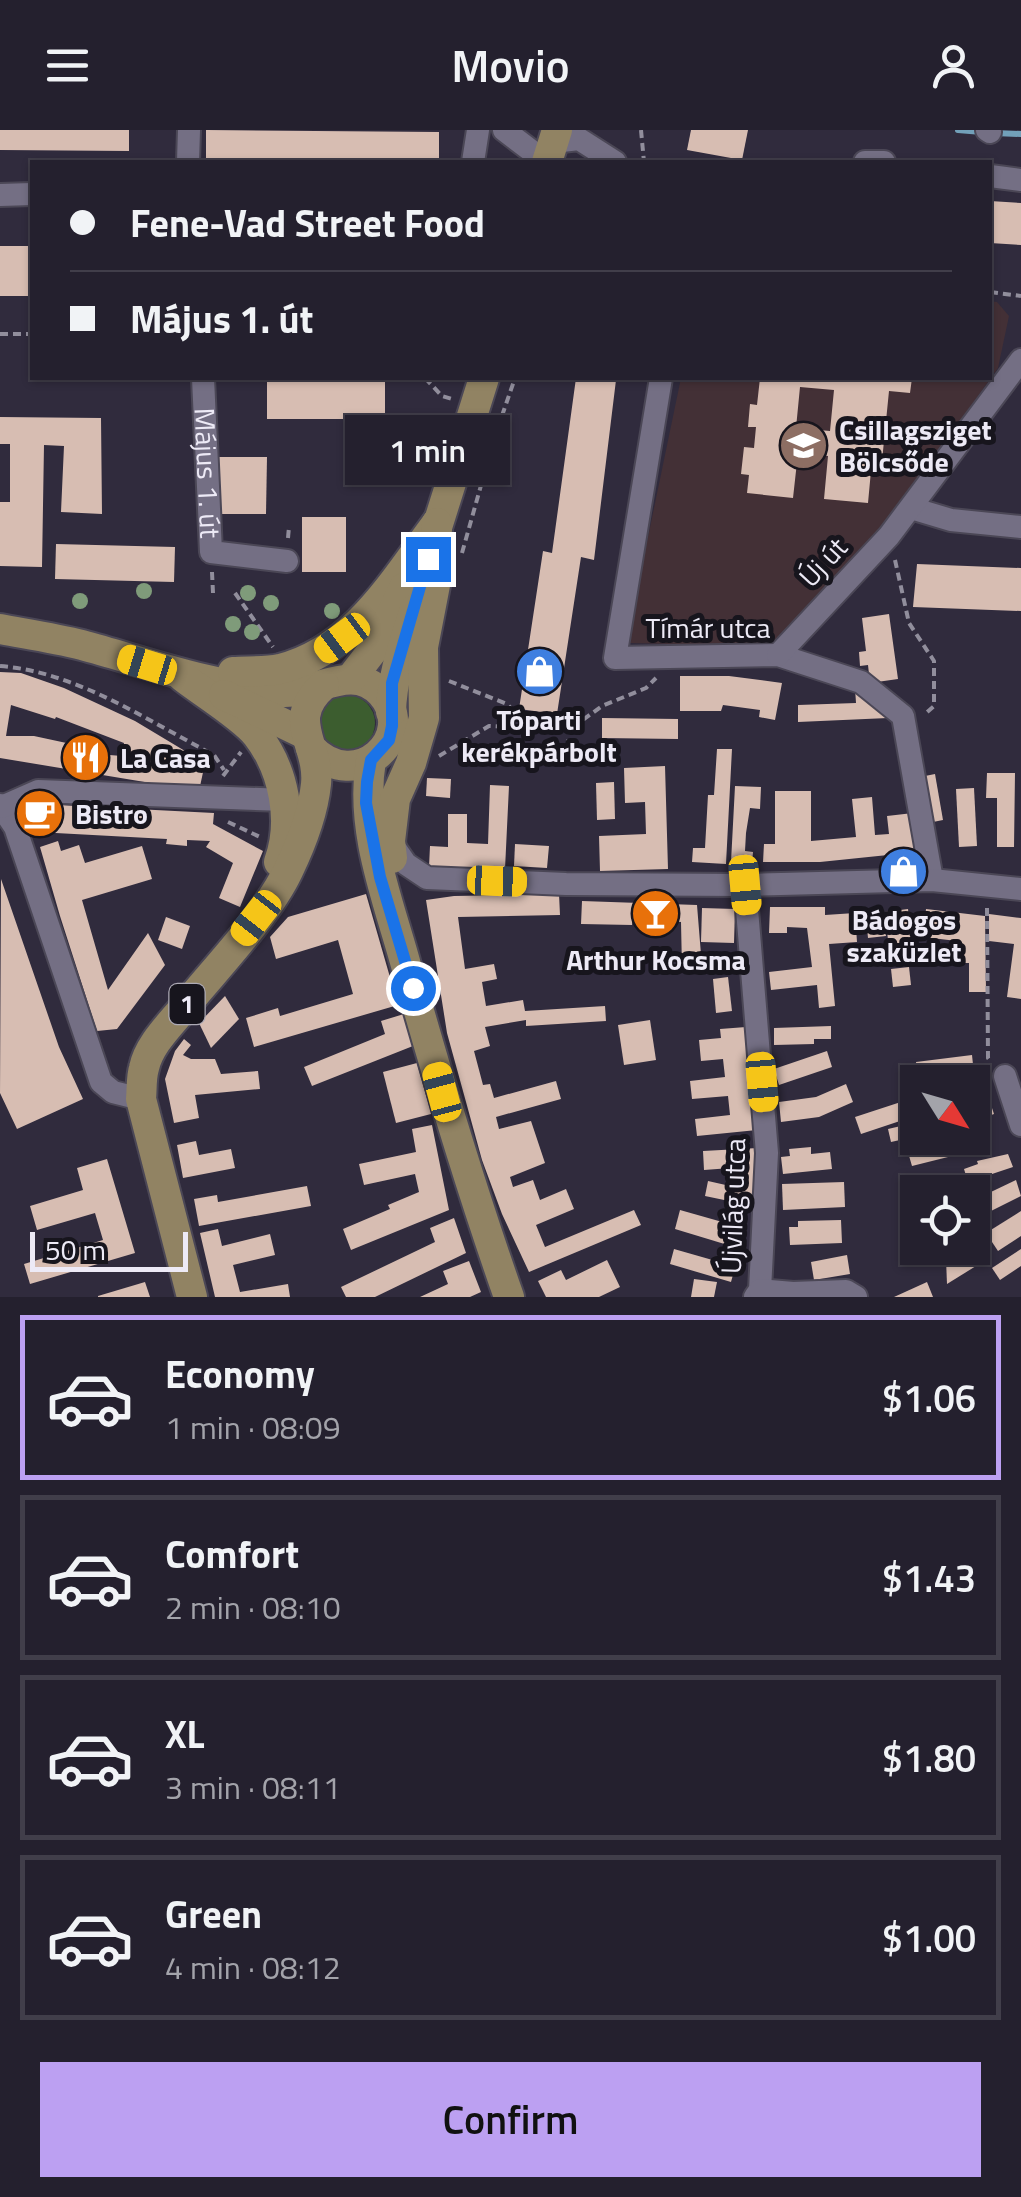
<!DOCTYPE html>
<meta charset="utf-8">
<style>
:root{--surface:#24202e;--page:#2c2836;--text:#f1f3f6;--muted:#a3a3aa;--line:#413e4a;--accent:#bca0f2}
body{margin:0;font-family:"Titillium Web",sans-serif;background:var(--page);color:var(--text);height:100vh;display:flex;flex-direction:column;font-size:38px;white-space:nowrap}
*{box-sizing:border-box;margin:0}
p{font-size:32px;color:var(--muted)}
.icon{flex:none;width:55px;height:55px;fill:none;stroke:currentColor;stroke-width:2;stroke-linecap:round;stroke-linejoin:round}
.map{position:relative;height:1167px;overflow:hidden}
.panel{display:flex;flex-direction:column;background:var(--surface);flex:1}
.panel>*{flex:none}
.banner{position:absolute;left:30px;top:30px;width:962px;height:220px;border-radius:0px;box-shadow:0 2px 8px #0004,0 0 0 2px var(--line);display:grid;align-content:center;height:220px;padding:0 40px;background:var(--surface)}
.needle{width:65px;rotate:127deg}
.buttons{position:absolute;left:900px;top:935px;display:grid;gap:20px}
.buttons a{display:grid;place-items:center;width:90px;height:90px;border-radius:0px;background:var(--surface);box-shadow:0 2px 8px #0004,0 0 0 2px var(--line);font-size:50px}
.scale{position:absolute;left:30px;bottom:25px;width:158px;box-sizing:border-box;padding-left:10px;border:5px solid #edeaf6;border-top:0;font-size:28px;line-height:35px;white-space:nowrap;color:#edeaf6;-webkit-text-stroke:8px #17151d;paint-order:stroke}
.end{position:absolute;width:45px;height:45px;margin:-22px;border:12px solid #1a73e8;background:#fff;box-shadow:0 0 0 5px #fff}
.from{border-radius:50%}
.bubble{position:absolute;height:70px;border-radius:0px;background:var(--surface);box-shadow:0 2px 8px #0004,0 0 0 2px var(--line);font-size:32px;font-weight:600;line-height:70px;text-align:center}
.car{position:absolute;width:30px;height:60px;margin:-30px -15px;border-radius:12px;box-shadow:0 0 8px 2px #0007;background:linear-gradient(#f5c518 24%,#345 0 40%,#f5c518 0 76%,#345 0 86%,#f5c518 0)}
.banner b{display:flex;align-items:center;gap:35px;height:95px;font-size:38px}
.banner b+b{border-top:2px solid var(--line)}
.banner i{width:25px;height:25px;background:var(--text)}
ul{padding:18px 0 0;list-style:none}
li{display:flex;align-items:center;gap:30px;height:165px;margin:0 20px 15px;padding:0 20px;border:5px solid var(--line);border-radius:0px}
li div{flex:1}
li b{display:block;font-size:38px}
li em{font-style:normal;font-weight:600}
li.current{border-color:var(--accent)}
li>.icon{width:90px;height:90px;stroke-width:1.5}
.cta{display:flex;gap:20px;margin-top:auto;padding:20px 40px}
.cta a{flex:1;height:115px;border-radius:0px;background:var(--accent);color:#111;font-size:40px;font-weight:600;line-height:115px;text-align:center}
header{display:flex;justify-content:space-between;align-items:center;height:130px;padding:0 40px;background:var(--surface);font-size:45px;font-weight:600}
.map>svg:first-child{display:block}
</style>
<header><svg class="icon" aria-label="menu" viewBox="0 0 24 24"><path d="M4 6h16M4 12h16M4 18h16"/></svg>Movio<svg class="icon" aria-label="person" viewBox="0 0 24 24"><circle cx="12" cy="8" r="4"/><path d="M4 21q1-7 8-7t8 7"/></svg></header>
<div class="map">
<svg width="1021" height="1167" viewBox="0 0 1021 1167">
<rect width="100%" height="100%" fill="#302b3d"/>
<polygon fill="#433036" points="990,171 997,172 1009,186 998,238 893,385 775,516 626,513 681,248 990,248"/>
<circle fill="#3c5d2f" cx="347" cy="593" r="28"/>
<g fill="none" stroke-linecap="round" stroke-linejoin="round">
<g stroke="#72a0b9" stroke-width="6">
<polyline points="958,0 982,2"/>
<polyline points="994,3 1021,4"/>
</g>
</g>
<g fill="#d7bdb2" fill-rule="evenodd">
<polygon points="0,0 129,0 129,21 0,20"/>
<polygon points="206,0 439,2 439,32 206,32"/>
<polygon points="691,0 748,0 742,30 687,20"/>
<polygon points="990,71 1021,73 1021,115 990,113"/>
<rect x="0" y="116" width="32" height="50"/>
<rect x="267" y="248" width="118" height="41"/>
<polygon points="576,248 629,248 628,252 616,250 594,430 581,427 557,584 519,579 543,421 552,423"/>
<path d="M 760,248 L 912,248 L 910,263 L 889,261 L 882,331 L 872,330 L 868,373 L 824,369 L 828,326 L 798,323 L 793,368 L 747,363 L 749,345 L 741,344 L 744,317 L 754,318 L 756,297 L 748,297 L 750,274 L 757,275 ZM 800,257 L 834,260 L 830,301 L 796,298 Z"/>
<polygon points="0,287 101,288 102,384 61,382 64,316 44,315 42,437 0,436 0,372 10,372 10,314 0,314"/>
<polygon points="219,327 267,327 266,384 219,384"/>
<rect x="302" y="387" width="44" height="55"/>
<polygon points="56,414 175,417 174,452 55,449"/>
<polygon points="917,434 1021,438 1021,481 913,477"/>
<polygon points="889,484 898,549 870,553 868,535 860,536 859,522 866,521 862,488"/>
<path d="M 0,542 L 21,543 L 64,558 L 135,591 L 205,633 L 199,661 L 0,628 ZM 11,575 L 55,589 L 56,587 L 124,613 L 122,626 L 97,624 L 99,620 L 34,606 L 6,606 Z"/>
<polygon points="680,546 729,546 782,553 775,590 759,587 760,580 723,575 721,581 680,581"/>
<polygon points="855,558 887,578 888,588 798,592 798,575 856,573"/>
<polygon points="602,588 678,589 678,609 602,608"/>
<polygon points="717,619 732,619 726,734 692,732 693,718 705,718 708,665 714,665"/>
<polygon points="665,636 668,739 600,741 599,706 646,704 645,672 625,673 624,638"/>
<polygon points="987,643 1015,643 1014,717 997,717 997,668 986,668"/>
<polygon points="935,644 943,690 928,693 920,647"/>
<polygon points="427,648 451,649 450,668 426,666"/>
<polygon points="614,652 615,689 597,690 596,653"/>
<polygon points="490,655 509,656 505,739 429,737 430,716 448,717 448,684 467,684 467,713 488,714"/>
<polygon points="735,656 761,657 760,679 750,678 746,703 745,721 753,722 752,733 731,732"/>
<polygon points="974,658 977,716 959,717 956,659"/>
<polygon points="775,661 811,661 811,711 856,707 852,669 872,667 875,705 889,704 887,686 913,683 917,722 820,732 763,732 764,714 775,714"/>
<polygon points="38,674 214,683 213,694 263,721 240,777 219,768 233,733 206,717 210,711 187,710 187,716 166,714 167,709 37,702"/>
<polygon points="58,711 61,721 79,715 85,733 142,716 152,749 82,770 108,860 148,803 165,835 117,899 97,901 60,786 40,717"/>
<polygon points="515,714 549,716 547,738 514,736"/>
<polygon points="1,749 59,917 83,969 17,999 0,963"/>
<polygon points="366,764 398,875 254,917 246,888 278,878 280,886 353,864 338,810 276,829 270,807 288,787"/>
<polygon points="559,764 560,785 458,787 465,839 494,834 497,849 482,852 486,876 523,870 525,881 605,876 606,891 526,896 526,890 485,897 490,916 474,921 483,955 490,954 494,968 556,951 561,969 496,987 499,999 531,991 545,1033 510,1047 513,1057 533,1050 540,1070 566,1059 574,1079 536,1095 545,1117 634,1080 641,1095 529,1142 502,1084 482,1030 447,903 426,770 454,766"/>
<polygon points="582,771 697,775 702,837 682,839 681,792 633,787 632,795 581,794"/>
<polygon points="770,777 825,777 825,785 855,783 857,812 829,814 835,876 819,878 817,855 771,860 769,842 812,837 807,798 787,797 787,803 769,803"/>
<polygon points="702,778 735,779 734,813 701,812"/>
<polygon points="908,779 913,826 890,829 885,782"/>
<polygon points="926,779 985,786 986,862 969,862 969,833 957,833 957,811 923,807"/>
<polygon points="989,784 1021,788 1021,869 1007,867 1014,814 989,811"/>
<polygon points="883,785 886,806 868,808 866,787"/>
<polygon points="166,787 190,796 182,819 158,810"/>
<polygon points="909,837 911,855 893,857 891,839"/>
<polygon points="728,847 732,881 716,883 713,849"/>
<polygon points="225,866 239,889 211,918 199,893"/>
<polygon points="404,884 413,916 312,956 304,937 385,904 381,891"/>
<polygon points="650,890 656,930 624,935 618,895"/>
<polygon points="831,896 831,909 814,909 814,914 774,915 774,898"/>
<polygon points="746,897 757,1000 697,1006 695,989 730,985 728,966 692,969 690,951 725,947 723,929 701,931 699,910 721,908 720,899"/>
<polygon points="184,909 191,915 183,925 191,929 215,929 221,944 258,941 260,959 195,965 199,988 174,993 165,949 175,921"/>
<polygon points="827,921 832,937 779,955 774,939"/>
<polygon points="972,925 974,944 919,952 916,932"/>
<polygon points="417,933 431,984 396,993 383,942"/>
<polygon points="846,954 853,972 819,987 781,992 779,972 816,967"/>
<polygon points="910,969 915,986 861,1004 855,987"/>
<polygon points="989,969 994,984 972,992 972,974"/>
<polygon points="918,992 918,1006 891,1012 888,999"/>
<polygon points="432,995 449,1080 351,1120 343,1099 390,1079 388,1075 419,1062 415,1044 364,1055 359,1034 416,1022 412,999"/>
<polygon points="980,1001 984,1018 912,1036 907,1019 955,1008 972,1008 972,1003"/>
<polygon points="196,1011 199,1025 231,1019 235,1038 183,1048 177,1015"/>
<polygon points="811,1017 811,1024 830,1022 832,1039 783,1044 781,1027 790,1026 789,1019"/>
<polygon points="758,1018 760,1041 753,1076 705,1066 708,1051 739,1058 744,1037 704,1040 703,1021"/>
<polygon points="1008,1024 1013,1037 968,1052 964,1039 978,1034 977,1031"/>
<polygon points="107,1029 135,1123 30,1154 24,1134 103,1110 95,1083 37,1100 30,1076 83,1060 77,1038"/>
<polygon points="1016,1050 1021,1066 977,1088 972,1071"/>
<polygon points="844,1052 845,1077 783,1080 782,1054"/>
<polygon points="307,1056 311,1076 199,1096 194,1069 217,1065 218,1072"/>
<polygon points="680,1080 747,1099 741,1119 675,1099"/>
<polygon points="1021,1081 1021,1106 998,1121 986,1103"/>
<polygon points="454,1088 466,1123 375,1167 346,1167 341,1157 435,1112 430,1098"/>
<polygon points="841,1090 842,1113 790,1115 789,1097 798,1097 798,1091"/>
<polygon points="218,1099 222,1116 270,1104 275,1125 233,1135 240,1162 288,1154 290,1167 215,1167 200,1103"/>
<polygon points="720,1118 739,1123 731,1152 670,1134 674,1119 716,1131"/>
<polygon points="964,1118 976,1136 947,1154 946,1129"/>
<polygon points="1021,1119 1021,1136 1000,1150 992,1138"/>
<polygon points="847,1125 850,1144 814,1150 811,1132"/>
<polygon points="607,1130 620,1157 599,1167 546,1167 538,1151 561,1140 566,1150"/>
<polygon points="469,1131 481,1162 470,1167 420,1167 448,1154 443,1141"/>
<polygon points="694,1149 717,1152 714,1167 691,1167"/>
<polygon points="145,1152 150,1167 98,1167 98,1166"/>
<polygon points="927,1152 933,1167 894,1167"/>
</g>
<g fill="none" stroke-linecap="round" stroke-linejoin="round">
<defs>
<g id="minor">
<polyline points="504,0 546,32"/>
<polyline points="987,0 990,2"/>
<polyline points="553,12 579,9 615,32"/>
<polyline points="188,32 189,0"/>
<polyline points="473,32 478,0"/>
<polyline points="865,32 884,32"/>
<polyline points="990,46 1021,50"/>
<polyline points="0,65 32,64"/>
<path id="s1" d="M 203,248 L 211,422 L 287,431"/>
<polyline points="661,248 615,528 778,525 861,552 903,586 932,750"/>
<polyline points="911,378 951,390 1021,397"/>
<polyline points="778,525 889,406 1021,230"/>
<polyline points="0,675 15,697 101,952 113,962 141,969"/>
<polyline points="2,677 38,661 285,670"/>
<polyline points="390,711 406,734 427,748 566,754 745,755 932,750 1021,759"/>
<polyline points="745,755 767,1023 760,1160 755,1167"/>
<polyline points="1005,946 1021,995"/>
<polyline points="760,1160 793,1163 846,1161 856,1167"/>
</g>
<g id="major">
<polyline points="547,32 557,0"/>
<polyline points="433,410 484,248"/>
<path d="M 0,499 C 27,504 55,508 82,515 C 148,533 213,557 282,562 C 317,564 352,532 381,563 C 420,606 356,666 311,618"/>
<path d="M 233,542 C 248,541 266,542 280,539 C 355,520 394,450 437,393"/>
<path d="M 183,547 C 202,562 243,587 257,605 C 284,640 294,691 279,732"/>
<polyline points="352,547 376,516 404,458"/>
<polyline points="224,565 305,604"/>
<path d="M 391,582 C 392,545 404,514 415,479"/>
<path d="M 371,630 C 359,701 389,772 407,839 C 438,949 471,1059 509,1167"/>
<polyline points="392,728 390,711 395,669 411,633 424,588 423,517 435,455 437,393"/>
<path d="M 192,1167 L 141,969 C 142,959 141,948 144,938 C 149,914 171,894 186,875 C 217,837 267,785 288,741 C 301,714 313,684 316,654 C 320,614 284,590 324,555"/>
</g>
</defs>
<use href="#minor" stroke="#4b4756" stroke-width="26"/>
<use href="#major" stroke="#4b4756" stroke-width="34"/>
<g stroke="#918e9c" stroke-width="4" stroke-dasharray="8 5" stroke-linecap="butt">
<polyline points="641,0 644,32"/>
<polyline points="990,162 1021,166"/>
<polyline points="0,204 32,204"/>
<polyline points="425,248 442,266 452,269"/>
<polyline points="288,408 289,397"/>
<polyline points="462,423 494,309 515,248"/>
<polyline points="895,430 909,493 934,531 934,576 926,583"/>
<polyline points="212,442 213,463"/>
<polyline points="235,463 273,517"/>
<path d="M 0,536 C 77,542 146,590 214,625 L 224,640"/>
<polyline points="449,551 507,574 529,598"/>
<polyline points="568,617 569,600"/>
<polyline points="439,626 489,596 569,600 602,576 646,558 656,548"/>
<polyline points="223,646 241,622"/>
<polyline points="228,692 260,707"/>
<polyline points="987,778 988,928 991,932"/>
</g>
<use href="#minor" stroke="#746f84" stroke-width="22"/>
<use href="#major" stroke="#918363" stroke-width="30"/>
</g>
<g fill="#7f9b7a">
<circle cx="144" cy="461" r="8"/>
<circle cx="248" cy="463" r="8"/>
<circle cx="80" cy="471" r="8"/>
<circle cx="271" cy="473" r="8"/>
<circle cx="332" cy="481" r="8"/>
<circle cx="233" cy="494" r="8"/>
<circle cx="252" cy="502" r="8"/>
</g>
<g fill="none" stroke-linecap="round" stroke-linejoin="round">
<polyline stroke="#1a73e8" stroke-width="12" points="413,858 380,747 366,673 367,652 371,630 389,610 392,596 392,553 428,429"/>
</g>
<defs>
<symbol id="school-disc" viewBox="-11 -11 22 22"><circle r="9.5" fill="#8d6e63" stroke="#17151d"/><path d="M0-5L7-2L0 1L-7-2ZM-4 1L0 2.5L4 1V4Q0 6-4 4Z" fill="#fff"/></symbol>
<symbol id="shop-disc" viewBox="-11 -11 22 22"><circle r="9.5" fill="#3f7fe0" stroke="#17151d"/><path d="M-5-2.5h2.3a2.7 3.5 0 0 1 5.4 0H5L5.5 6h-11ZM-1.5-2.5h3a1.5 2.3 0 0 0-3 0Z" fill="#fff"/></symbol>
<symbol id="restaurant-disc" viewBox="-11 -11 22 22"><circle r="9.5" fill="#e8710a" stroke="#17151d"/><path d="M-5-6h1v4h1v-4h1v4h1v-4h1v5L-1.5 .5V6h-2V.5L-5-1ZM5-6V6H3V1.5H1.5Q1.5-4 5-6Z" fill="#fff"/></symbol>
<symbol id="cafe-disc" viewBox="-11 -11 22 22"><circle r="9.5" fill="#e8710a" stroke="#17151d"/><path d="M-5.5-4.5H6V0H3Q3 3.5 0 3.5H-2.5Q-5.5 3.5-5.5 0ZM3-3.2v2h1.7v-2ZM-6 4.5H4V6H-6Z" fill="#fff"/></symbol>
<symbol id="bar-disc" viewBox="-11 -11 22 22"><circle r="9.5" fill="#e8710a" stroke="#17151d"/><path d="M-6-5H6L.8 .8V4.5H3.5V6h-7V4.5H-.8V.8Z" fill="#fff"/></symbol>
</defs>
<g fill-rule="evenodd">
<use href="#school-disc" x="776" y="288" width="55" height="55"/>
<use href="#shop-disc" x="512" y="514" width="55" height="55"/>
<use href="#restaurant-disc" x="58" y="600" width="55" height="55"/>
<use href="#cafe-disc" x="12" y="656" width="55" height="55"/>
<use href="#shop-disc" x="876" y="714" width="55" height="55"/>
<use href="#bar-disc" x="628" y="756" width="55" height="55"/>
</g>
<g text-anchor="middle" stroke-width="10" stroke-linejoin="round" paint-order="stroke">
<rect fill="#17151d" stroke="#adaab5" stroke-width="2.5" x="169.5" y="854" width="35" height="40" rx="8"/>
<g font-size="25" font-weight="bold" fill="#edeaf6">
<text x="187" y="883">1</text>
</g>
<g font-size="28" font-weight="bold" fill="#edeaf6" stroke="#17151d" text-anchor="start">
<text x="839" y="310">Csillagsziget<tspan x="839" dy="32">Bölcsőde</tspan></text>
<text x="539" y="600" text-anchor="middle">Tóparti<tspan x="539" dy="32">kerékpárbolt</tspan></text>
<text x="120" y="638">La Casa</text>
<text x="75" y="694">Bistro</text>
<text x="904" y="800" text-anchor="middle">Bádogos<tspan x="904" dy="32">szaküzlet</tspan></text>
<text x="656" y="840" text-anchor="middle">Arthur Kocsma</text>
</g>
<g font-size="28" fill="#edeaf6" stroke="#17151d">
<text dy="10" stroke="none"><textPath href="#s1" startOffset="95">Május 1. út</textPath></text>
<text transform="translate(823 432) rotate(-47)" y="10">Új út</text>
<text x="708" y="508">Tímár utca</text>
<text transform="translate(733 1076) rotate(-88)" y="10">Újvilág utca</text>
</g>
</g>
</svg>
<div class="buttons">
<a><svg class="needle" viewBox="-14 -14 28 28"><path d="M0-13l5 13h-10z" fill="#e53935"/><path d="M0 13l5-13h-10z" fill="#a3a3aa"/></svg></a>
<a><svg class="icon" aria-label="locate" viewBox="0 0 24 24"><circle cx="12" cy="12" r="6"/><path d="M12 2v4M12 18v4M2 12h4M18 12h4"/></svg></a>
</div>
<div class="scale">50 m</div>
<i class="end from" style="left:413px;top:858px"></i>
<i class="end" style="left:428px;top:429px"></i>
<div class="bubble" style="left:345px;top:285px;width:165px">1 min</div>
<i class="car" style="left:342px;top:508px;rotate:233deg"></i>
<i class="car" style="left:147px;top:535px;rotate:287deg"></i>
<i class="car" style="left:497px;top:751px;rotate:92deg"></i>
<i class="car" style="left:745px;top:755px;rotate:175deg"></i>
<i class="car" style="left:256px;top:788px;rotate:218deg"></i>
<i class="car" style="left:762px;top:952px;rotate:175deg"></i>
<i class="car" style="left:442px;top:962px;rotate:345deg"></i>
<div class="banner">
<b><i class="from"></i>Fene-Vad Street Food</b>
<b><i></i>Május 1. út</b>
</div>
</div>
<section class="panel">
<ul>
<li class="current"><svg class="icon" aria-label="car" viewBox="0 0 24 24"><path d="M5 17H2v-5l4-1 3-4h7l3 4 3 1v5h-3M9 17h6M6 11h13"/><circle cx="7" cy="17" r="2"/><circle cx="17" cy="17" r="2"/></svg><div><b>Economy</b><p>1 min · 08:09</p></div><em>$1.06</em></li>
<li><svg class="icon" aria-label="car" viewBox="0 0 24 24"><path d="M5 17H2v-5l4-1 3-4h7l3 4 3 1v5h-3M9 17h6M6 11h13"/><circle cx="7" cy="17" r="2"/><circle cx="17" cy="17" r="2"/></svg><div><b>Comfort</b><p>2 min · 08:10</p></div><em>$1.43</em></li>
<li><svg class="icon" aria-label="car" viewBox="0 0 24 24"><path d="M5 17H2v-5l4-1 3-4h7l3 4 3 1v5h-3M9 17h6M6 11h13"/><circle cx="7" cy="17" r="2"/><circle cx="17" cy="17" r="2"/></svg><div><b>XL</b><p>3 min · 08:11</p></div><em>$1.80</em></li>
<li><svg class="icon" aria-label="car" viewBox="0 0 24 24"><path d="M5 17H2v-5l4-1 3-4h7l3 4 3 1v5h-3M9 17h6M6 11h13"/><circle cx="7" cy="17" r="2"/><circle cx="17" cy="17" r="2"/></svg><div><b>Green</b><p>4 min · 08:12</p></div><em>$1.00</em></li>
</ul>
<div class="cta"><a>Confirm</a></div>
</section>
